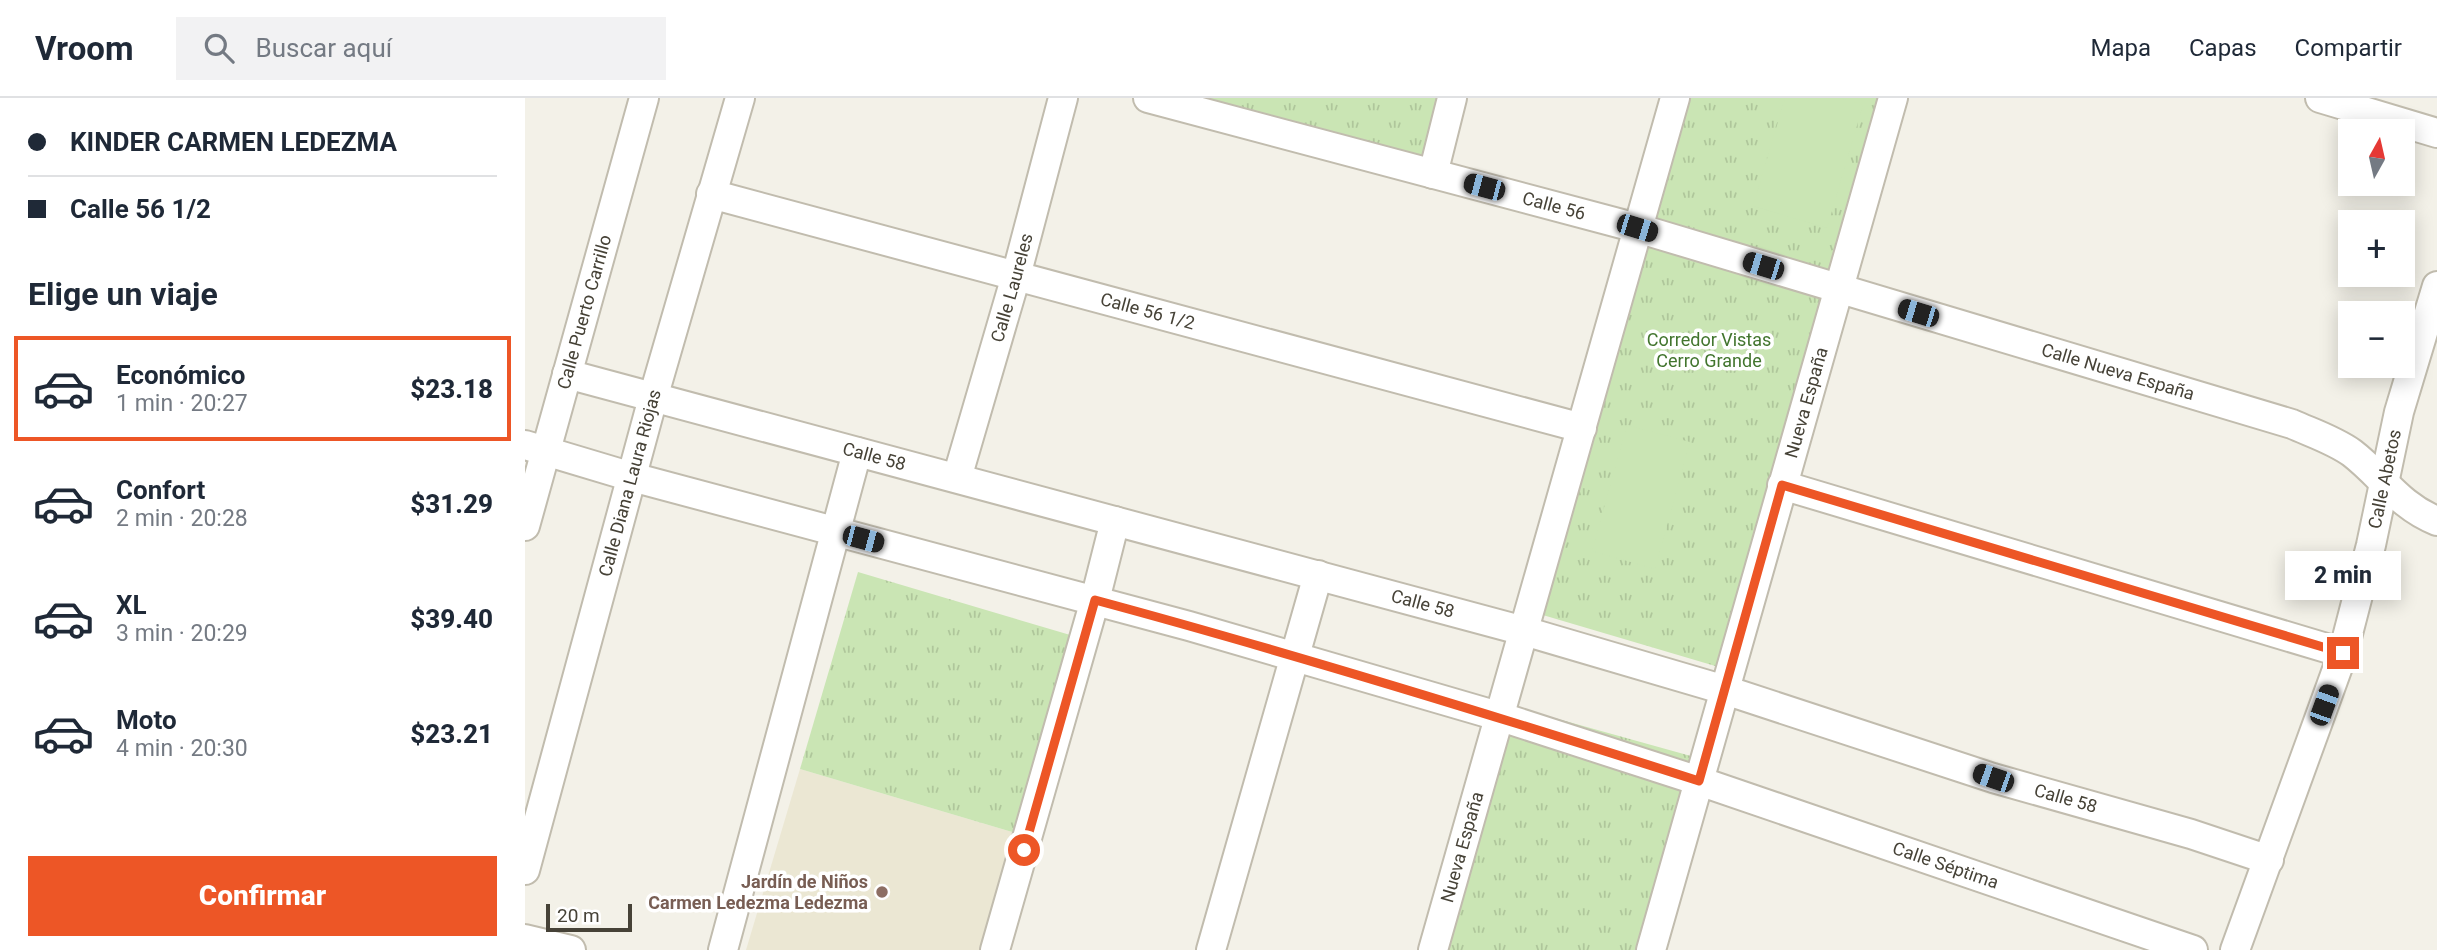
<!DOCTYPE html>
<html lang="es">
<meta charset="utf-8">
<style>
:root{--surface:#fff;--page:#f2f2f3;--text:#1f2937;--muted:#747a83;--line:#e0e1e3;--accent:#ed5626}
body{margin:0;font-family:Roboto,sans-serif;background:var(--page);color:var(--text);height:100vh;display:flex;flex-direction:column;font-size:26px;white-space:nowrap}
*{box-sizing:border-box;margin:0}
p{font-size:23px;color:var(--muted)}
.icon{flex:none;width:38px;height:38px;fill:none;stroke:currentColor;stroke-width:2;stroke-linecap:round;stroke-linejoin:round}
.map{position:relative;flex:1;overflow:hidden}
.side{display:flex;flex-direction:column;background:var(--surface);width:525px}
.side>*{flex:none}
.top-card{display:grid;align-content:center;height:154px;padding:0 28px;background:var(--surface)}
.needle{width:46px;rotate:8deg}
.tools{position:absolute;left:1813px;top:21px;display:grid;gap:14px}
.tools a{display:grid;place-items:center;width:77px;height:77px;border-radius:0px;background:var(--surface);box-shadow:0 4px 18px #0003;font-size:35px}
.scale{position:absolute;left:21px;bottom:18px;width:86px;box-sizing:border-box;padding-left:7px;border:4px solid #464237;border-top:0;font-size:19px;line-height:24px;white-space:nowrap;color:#464237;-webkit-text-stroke:5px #fff;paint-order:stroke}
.end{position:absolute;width:32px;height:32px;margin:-16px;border:9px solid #ed5626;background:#fff;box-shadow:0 0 0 4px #fff}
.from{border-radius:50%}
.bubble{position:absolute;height:49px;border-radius:0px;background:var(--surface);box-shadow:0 4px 18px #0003;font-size:23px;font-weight:800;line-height:49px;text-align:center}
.car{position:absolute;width:21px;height:42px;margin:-21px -10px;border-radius:9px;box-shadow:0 0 5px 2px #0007;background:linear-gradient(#222 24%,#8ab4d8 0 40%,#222 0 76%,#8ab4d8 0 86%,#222 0)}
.top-card b{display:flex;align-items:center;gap:24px;height:66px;font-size:26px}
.top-card b+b{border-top:2px solid var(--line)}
.top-card i{width:18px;height:18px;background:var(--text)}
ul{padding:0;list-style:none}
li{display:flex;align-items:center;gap:21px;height:105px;margin:0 14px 10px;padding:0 14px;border:4px solid transparent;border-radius:0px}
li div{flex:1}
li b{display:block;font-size:26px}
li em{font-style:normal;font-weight:800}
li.selected{border-color:var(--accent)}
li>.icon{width:63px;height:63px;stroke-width:1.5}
h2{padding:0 28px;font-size:32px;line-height:84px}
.action{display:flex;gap:14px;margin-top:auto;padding:14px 28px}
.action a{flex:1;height:80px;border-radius:0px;background:var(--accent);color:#fff;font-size:28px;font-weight:800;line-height:80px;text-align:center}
header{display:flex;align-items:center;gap:42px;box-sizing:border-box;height:98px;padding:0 35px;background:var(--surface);border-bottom:2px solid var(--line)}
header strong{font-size:33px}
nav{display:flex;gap:38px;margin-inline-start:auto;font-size:24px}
.search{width:490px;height:63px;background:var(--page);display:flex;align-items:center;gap:18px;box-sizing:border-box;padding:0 24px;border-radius:0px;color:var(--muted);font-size:26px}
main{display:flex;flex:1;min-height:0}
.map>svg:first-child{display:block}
</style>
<header>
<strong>Vroom</strong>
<div class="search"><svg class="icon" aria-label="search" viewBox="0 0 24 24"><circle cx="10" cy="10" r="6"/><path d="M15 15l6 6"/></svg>Buscar aquí</div>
<nav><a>Mapa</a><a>Capas</a><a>Compartir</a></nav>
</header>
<main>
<section class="side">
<div class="top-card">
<b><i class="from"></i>KINDER CARMEN LEDEZMA</b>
<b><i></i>Calle 56 1/2</b>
</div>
<h2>Elige un viaje</h2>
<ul>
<li class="selected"><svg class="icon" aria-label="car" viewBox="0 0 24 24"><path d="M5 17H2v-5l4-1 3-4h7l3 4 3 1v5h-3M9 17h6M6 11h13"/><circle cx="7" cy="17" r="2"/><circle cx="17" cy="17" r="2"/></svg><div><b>Económico</b><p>1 min · 20:27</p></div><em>$23.18</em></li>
<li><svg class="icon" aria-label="car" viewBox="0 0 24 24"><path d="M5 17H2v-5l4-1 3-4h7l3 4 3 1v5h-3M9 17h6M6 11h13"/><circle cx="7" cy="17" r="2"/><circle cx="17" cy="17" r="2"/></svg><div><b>Confort</b><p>2 min · 20:28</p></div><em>$31.29</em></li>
<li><svg class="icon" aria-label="car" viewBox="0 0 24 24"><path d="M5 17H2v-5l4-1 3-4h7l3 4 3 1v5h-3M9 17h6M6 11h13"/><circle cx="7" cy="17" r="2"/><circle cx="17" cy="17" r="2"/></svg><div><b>XL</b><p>3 min · 20:29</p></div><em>$39.40</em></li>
<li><svg class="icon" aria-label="car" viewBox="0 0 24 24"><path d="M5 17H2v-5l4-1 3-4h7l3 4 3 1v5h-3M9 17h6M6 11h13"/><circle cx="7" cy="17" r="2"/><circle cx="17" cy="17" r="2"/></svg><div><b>Moto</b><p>4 min · 20:30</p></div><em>$23.21</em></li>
</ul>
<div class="action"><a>Confirmar</a></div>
</section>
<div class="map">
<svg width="1912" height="852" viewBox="0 0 1912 852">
<defs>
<pattern id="grass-tufts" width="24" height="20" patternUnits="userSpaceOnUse" patternTransform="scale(1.75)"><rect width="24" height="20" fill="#cae5b4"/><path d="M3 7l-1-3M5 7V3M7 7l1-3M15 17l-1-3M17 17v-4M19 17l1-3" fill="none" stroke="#afc69b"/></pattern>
</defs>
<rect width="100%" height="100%" fill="#f3f1e8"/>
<polygon fill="#ebe7d3" points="275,671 494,736 458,852 221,852"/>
<g fill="url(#grass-tufts)">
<polygon points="631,0 916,0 897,73"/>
<polygon points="1148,0 1362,0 1310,181 1111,118"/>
<polygon points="1108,124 1307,187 1197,570 1011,515"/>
<polygon points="333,474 552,539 494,736 275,671"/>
<polygon points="979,606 1173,660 1115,852 912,852"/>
</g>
<g fill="#cae5b4">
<polygon points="1260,0 1315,0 1338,7 1302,130 1228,108"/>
<polygon points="1102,327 1165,344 1130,471 1067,453"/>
</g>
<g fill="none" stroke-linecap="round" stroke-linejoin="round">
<defs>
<g id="minor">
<path id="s1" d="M 623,0 L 1112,130 L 1767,326 C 1787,335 1809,342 1827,355 C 1857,378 1874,408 1912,423"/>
<polyline points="1795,0 1912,35"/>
<polyline points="908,76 927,0"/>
<path id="s2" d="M 186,96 L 1057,330"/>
<path id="s3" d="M 42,276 L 999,533 L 1200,592 L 1468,680 L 1666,736 L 1744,762"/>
<path id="s4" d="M 0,347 L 107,379 L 664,528 L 973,618 L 1174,683 L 1668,852"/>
<path id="s5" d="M 432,380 L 491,178 L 538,0"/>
<polyline points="1257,387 1818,555"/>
<path id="s6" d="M 0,428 L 119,0"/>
<path id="s7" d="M 0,772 L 128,300 L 215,0"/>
<polyline points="0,841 46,852"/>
<polyline points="198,852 332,354"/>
<polyline points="470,852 570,502 590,423"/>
<polyline points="686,852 793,477"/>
<path id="s8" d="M 908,852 L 1150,0"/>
<path id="s9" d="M 1126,852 L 1368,0"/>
<path id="s10" d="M 1710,852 L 1818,555 L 1846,447 L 1874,314 L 1912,188"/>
</g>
</defs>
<use href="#minor" stroke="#c1bcae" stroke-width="32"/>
<use href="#minor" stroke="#fff" stroke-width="28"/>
</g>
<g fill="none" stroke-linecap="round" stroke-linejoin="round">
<path stroke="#ed5626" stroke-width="9" d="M 499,752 L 570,502 C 774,557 974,619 1174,683 L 1257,387 L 1818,555"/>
</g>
<circle fill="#8d6e63" stroke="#fff" stroke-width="2.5" cx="357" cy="794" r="7"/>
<g text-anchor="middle" stroke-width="7" stroke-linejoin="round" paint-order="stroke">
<g font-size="18" fill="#464237" stroke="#fff">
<text dy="6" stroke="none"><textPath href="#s1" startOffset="420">Calle 56</textPath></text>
<text dy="6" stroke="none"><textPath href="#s5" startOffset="198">Calle Laureles</textPath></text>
<text dy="6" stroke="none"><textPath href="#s2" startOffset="452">Calle 56 1/2</textPath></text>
<text dy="6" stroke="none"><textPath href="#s6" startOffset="222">Calle Puerto Carrillo</textPath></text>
<text dy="6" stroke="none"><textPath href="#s1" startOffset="1008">Calle Nueva España</textPath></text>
<text dy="6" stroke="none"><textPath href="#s9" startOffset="569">Nueva España</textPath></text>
<text dy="6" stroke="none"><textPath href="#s3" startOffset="318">Calle 58</textPath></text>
<text dy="6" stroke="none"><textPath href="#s10" startOffset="495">Calle Abetos</textPath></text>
<text dy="6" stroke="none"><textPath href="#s7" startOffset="401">Calle Diana Laura Riojas</textPath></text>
<text dy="6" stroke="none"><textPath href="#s3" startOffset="886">Calle 58</textPath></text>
<text dy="6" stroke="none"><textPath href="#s3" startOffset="1558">Calle 58</textPath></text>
<text dy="6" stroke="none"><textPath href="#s8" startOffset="107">Nueva España</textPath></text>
<text dy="6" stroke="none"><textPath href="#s4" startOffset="1482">Calle Séptima</textPath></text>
</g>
<g font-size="18" fill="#42752e" stroke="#fff">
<text x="1184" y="248">Corredor Vistas<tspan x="1184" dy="21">Cerro Grande</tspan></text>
</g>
<g font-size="18" font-weight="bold" fill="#785e54" stroke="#fff" text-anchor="end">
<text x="343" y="790">Jardín de Niños<tspan x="343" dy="21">Carmen Ledezma Ledezma</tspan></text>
</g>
</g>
</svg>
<div class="tools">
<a><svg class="needle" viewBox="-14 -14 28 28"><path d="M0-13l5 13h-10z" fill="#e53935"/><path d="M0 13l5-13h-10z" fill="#747a83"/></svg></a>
<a>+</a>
<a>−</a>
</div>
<div class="scale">20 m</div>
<i class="end from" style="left:499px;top:752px"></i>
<i class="end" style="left:1818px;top:555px"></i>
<div class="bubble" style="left:1760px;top:453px;width:116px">2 min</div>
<i class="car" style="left:959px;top:89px;rotate:285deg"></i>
<i class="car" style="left:1112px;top:130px;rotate:107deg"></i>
<i class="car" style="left:1238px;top:168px;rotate:287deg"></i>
<i class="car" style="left:1393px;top:215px;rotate:287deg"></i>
<i class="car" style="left:338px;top:441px;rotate:105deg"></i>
<i class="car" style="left:1799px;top:607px;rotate:20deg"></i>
<i class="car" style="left:1468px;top:680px;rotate:289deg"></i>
</div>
</main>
